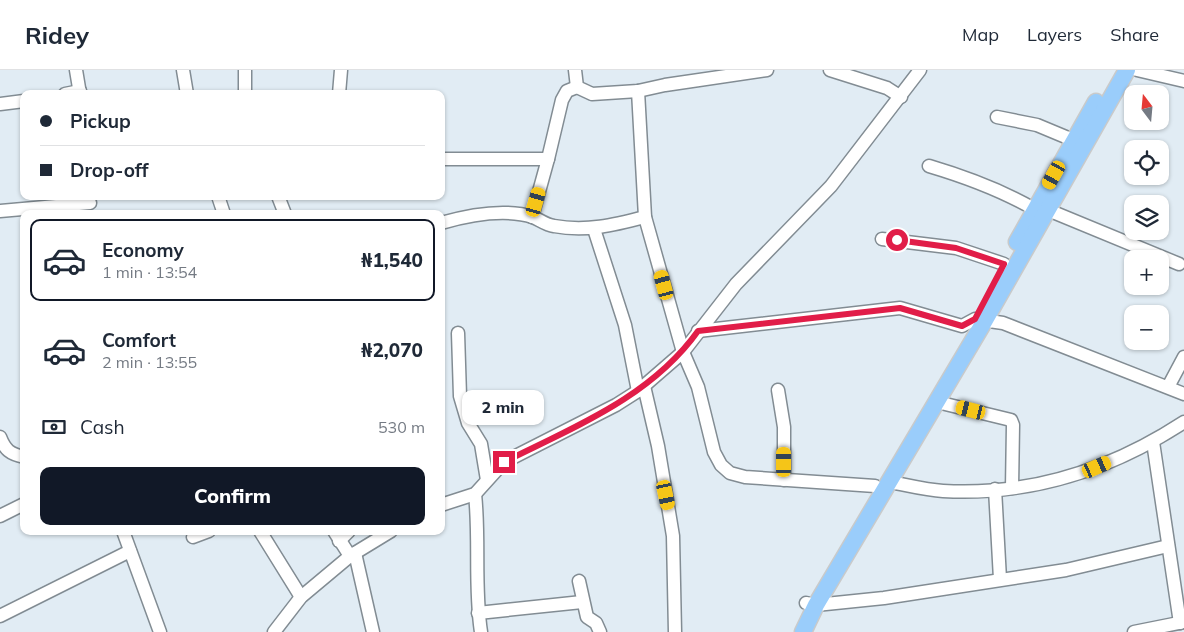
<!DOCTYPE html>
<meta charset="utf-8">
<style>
:root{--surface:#fff;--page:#f2f2f3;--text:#1f2937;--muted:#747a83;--line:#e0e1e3;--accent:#111827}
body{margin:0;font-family:Mulish,sans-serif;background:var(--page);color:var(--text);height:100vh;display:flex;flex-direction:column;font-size:19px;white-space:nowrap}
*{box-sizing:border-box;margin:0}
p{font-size:16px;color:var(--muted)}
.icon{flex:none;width:28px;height:28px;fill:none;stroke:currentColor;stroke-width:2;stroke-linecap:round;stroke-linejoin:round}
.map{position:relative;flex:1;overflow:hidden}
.drawer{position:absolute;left:20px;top:140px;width:425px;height:325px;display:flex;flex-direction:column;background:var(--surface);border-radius:10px;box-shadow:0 1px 4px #0004}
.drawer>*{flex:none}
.banner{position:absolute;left:20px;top:20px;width:425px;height:110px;border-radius:10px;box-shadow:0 1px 4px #0004;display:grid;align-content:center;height:110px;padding:0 20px;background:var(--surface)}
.needle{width:32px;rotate:344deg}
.tools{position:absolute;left:1124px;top:15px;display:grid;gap:10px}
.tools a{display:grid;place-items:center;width:45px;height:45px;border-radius:10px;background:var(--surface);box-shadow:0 1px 4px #0004;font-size:25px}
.end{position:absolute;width:22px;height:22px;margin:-11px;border:6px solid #e11d48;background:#fff;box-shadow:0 0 0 2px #fff}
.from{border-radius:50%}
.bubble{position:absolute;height:35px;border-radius:10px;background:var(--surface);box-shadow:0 1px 4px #0004;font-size:16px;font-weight:800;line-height:35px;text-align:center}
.car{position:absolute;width:15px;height:30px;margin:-15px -8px;border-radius:6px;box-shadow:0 0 4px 1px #0007;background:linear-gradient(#f5c518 24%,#345 0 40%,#f5c518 0 76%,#345 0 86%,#f5c518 0)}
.banner b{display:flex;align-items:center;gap:18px;height:48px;font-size:19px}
.banner b+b{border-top:1px solid var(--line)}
.banner i{width:12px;height:12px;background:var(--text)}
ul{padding:9px 0 0;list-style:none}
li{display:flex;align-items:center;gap:15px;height:82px;margin:0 10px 8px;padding:0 10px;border:2px solid transparent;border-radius:10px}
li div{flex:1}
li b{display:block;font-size:19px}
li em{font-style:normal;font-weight:800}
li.active{border-color:var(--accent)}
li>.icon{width:45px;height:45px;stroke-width:1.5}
.pay{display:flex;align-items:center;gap:12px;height:55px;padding:0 20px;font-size:19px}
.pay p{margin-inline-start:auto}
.action{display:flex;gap:10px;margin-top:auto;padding:10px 20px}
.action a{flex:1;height:58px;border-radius:10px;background:var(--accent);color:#fff;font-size:20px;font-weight:800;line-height:58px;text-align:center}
header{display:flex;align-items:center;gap:30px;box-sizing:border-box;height:70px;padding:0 25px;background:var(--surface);border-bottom:1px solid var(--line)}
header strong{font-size:24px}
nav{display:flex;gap:28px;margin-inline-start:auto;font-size:18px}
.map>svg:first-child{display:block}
</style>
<header>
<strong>Ridey</strong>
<nav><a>Map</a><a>Layers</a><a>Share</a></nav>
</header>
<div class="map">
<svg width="1184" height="562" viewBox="0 0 1184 562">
<rect width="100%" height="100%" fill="#e1ecf4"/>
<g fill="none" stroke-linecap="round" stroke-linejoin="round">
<defs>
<g id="minor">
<polyline points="76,0 80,24"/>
<polyline points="183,0 187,24"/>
<polyline points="575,0 577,17 592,24 638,21 665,15 767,0"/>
<polyline points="830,0 887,18 901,27"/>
<polyline points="1137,0 1184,11"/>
<polyline points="638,21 645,147 683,282 698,317 714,382 721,395 730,403 745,407 875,416"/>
<polyline points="65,24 80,21"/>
<polyline points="245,24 245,0"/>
<polyline points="339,24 341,0"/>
<polyline points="0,34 24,31"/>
<polyline points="997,47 1037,55 1073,70"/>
<polyline points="441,89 548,89 532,147"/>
<polyline points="548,89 562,30 567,21 577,17"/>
<path d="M 929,96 C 966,107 1001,120 1034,139"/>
<polyline points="218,126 224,144"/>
<polyline points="278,126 285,144"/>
<polyline points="1048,140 1179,194"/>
<polyline points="0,141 90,133"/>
<path d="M 441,153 C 469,145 504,138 533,147 C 540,150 546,155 554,156 C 586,162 614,155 645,147"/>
<polyline points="594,159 625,255 638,321"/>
<polyline points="882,169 956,178 1004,194"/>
<polyline points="698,261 900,238 962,256 975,249 1003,253 1184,324"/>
<polyline points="458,263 460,326 468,353 481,374 487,410"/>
<polyline points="644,316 658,376 673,466 675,562"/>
<polyline points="1168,317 1184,287"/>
<polyline points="778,320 784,357 784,410"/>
<polyline points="937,332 1011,350 1013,355 1012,418"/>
<path d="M 0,367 C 5,380 10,384 24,387"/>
<polyline points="1153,372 1180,553"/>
<path d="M 890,412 C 907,415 925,420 943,421 C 1030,426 1112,399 1184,352"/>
<polyline points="995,419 1000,509"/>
<path d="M 475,424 C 480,470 474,516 481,562"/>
<polyline points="441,435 475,424 504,392 616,335 638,321 683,282 736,214 831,116 920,0"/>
<polyline points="0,446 24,434"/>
<polyline points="123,461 160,562"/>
<polyline points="260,461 301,527"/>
<polyline points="334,461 350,486"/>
<polyline points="193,467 209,461"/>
<polyline points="339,471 349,461"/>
<polyline points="355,483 373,562"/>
<polyline points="579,511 587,547 596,553 600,562"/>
<polyline points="806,533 816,535 884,528 1066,500 1168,476"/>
<polyline points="478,543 582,532"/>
<polyline points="0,546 130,481"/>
<polyline points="274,562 301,527 350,486 391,461"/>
<polyline points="1134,562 1184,552"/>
</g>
<g id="major">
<polyline points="1017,172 1096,32"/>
<polyline points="803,562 816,535 984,252 1127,0"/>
</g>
</defs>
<use href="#minor" stroke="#828c93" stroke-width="15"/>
<use href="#major" stroke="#c9caca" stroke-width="19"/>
<use href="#minor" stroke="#fff" stroke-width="12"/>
<use href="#major" stroke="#9acdfb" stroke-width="16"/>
</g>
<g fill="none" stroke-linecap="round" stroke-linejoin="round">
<path stroke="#e11d48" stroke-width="6" d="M 504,392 C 574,357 651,327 698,261 L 900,238 L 962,256 L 975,249 L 1004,194 L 956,178 L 897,170"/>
</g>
</svg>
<div class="tools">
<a><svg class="needle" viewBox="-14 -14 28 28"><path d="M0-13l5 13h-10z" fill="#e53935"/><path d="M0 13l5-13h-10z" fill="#747a83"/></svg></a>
<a><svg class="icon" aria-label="locate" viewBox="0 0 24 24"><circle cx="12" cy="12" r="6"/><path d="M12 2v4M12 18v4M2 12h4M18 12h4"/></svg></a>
<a><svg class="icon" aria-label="layers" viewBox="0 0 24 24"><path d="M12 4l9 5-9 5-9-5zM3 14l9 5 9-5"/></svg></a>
<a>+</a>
<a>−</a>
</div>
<i class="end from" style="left:897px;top:170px"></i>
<i class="end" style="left:504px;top:392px"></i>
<div class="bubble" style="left:462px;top:320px;width:82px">2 min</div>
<i class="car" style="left:1054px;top:105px;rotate:209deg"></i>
<i class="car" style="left:536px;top:132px;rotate:16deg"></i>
<i class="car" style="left:664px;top:215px;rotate:345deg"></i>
<i class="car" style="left:971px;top:340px;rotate:284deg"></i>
<i class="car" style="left:784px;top:392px;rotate:0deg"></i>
<i class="car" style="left:1097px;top:397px;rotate:66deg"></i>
<i class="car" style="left:666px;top:425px;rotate:168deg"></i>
<div class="banner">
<b><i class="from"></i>Pickup</b>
<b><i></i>Drop-off</b>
</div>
<section class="drawer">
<ul>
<li class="active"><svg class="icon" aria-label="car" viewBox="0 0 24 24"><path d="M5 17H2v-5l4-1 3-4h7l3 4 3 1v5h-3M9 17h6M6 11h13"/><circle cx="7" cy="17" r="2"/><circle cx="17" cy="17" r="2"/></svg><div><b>Economy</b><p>1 min · 13:54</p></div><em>₦1,540</em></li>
<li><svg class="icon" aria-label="car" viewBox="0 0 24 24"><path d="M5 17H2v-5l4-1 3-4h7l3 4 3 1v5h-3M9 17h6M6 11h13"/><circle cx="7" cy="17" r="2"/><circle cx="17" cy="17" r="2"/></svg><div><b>Comfort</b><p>2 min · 13:55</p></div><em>₦2,070</em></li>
</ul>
<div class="pay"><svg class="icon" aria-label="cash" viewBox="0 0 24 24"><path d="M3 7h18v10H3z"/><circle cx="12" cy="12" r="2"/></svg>Cash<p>530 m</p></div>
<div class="action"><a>Confirm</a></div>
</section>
</div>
